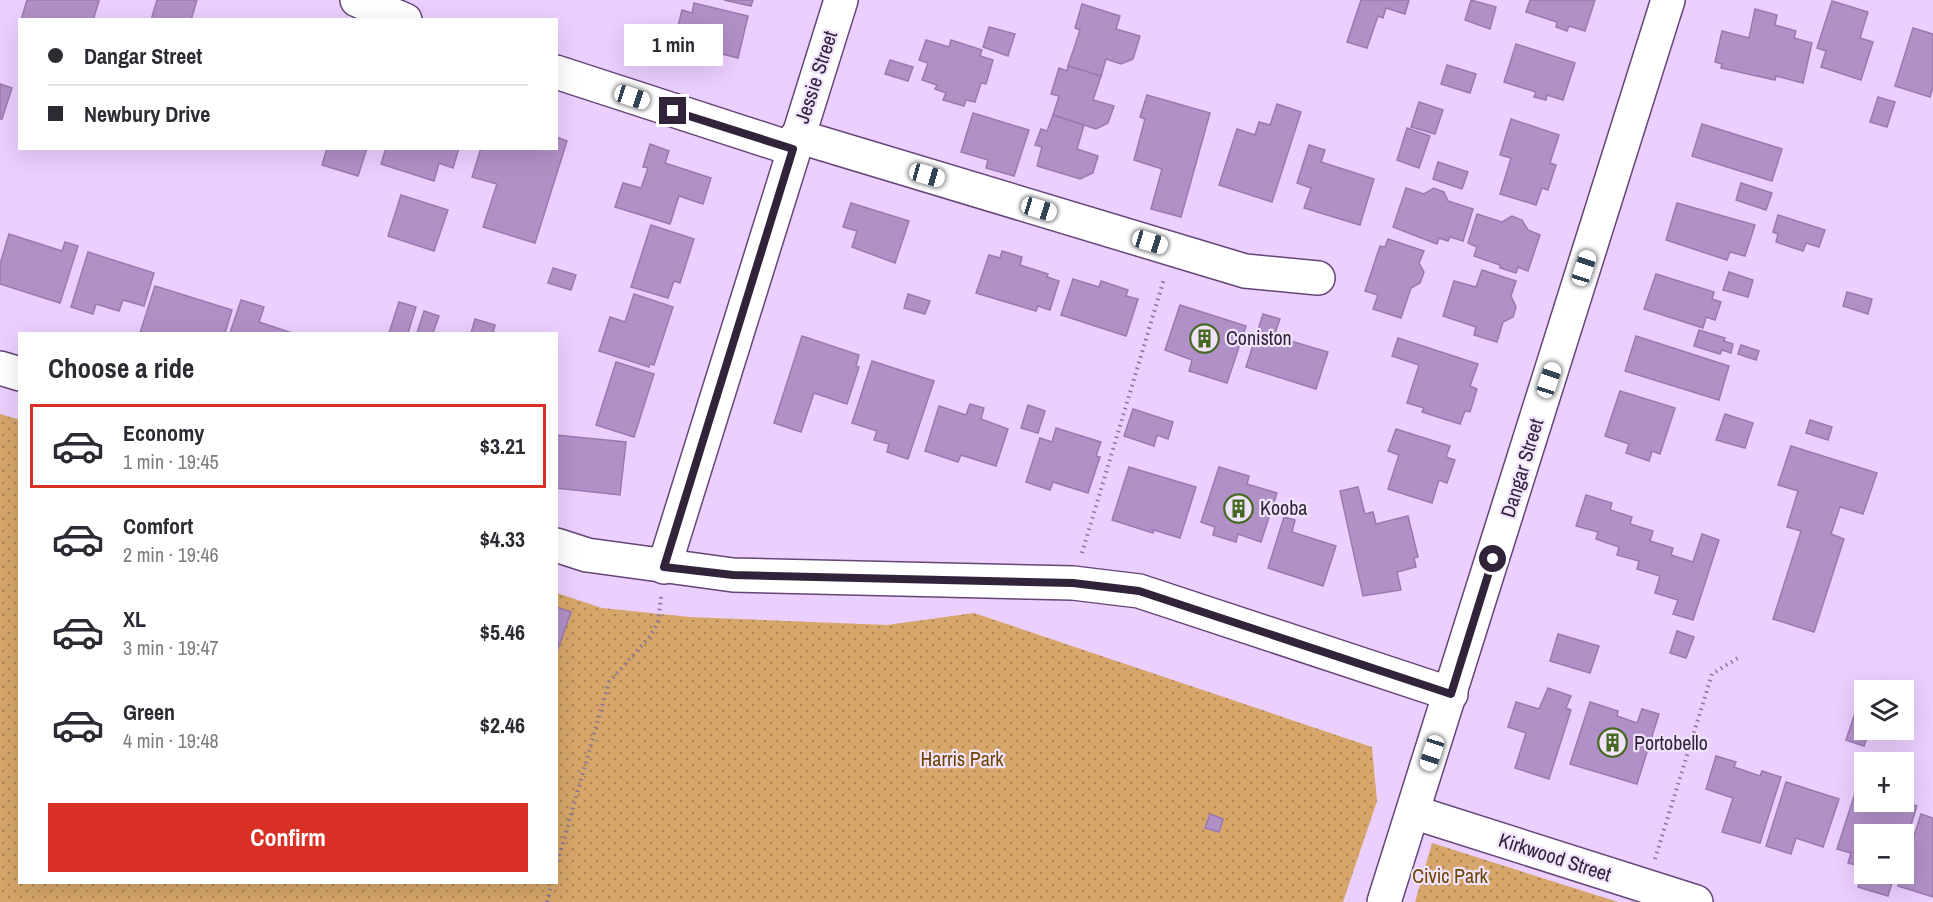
<!DOCTYPE html>
<meta charset="utf-8">
<style>
:root{--surface:#fff;--page:#f2f2f3;--text:#2b2b33;--muted:#7c7c81;--line:#e1e1e2;--accent:#d93025}
body{margin:0;font-family:"Archivo Narrow",sans-serif;background:var(--page);color:var(--text);height:100vh;display:flex;flex-direction:column;font-size:22px;white-space:nowrap}
*{box-sizing:border-box;margin:0}
p{font-size:20px;color:var(--muted)}
.icon{flex:none;width:33px;height:33px;fill:none;stroke:currentColor;stroke-width:2;stroke-linecap:round;stroke-linejoin:round}
.map{position:relative;flex:1;overflow:hidden}
.details{position:absolute;left:18px;top:332px;width:540px;height:552px;display:flex;flex-direction:column;background:var(--surface);border-radius:0px;box-shadow:0 6px 24px #0002}
.details>*{flex:none}
.hud{position:absolute;left:18px;top:18px;width:540px;height:132px;border-radius:0px;box-shadow:0 6px 24px #0002;display:grid;align-content:center;height:132px;padding:0 30px;background:var(--surface)}
.fabs{position:absolute;left:1854px;top:680px;display:grid;gap:12px}
.fabs a{display:grid;place-items:center;width:60px;height:60px;border-radius:0px;background:var(--surface);box-shadow:0 6px 24px #0002;font-size:30px}
.end{position:absolute;width:27px;height:27px;margin:-14px;border:8px solid #31243a;background:#fff;box-shadow:0 0 0 3px #fff}
.from{border-radius:50%}
.bubble{position:absolute;height:42px;border-radius:0px;background:var(--surface);box-shadow:0 6px 24px #0002;font-size:20px;font-weight:700;line-height:42px;text-align:center}
.car{position:absolute;width:18px;height:36px;margin:-18px -9px;border-radius:8px;box-shadow:0 0 4px 2px #0007;background:linear-gradient(#fff 24%,#345 0 40%,#fff 0 76%,#345 0 86%,#fff 0)}
.hud b{display:flex;align-items:center;gap:21px;height:57px;font-size:22px}
.hud b+b{border-top:2px solid var(--line)}
.hud i{width:15px;height:15px;background:var(--text)}
ul{padding:0;list-style:none}
li{display:flex;align-items:center;gap:18px;height:84px;margin:0 12px 9px;padding:0 18px;border:3px solid transparent;border-radius:0px}
li div{flex:1}
li b{display:block;font-size:22px}
li em{font-style:normal;font-weight:700}
li.current{border-color:var(--accent)}
li>.icon{width:54px;height:54px;stroke-width:1.5}
h2{padding:0 30px;font-size:27px;line-height:72px}
.cta{display:flex;gap:12px;margin-top:auto;padding:12px 30px}
.cta a{flex:1;height:69px;border-radius:0px;background:var(--accent);color:#fff;font-size:24px;font-weight:700;line-height:69px;text-align:center}
.map>svg:first-child{display:block}
</style>
<div class="map">
<svg width="1933" height="902" viewBox="0 0 1933 902">
<defs>
<pattern id="park-dots" width="8" height="8" patternUnits="userSpaceOnUse" patternTransform="scale(1.5)"><rect width="8" height="8" fill="#d6a66a"/><path d="M2 2h.1M6 6h.1" fill="none" stroke="#ae8758" stroke-width="1.8" stroke-linecap="round"/></pattern>
</defs>
<rect width="100%" height="100%" fill="#ebcffe"/>
<g fill="url(#park-dots)">
<polygon points="0,414 20,420 20,882 556,882 557,593 602,608 690,617 887,625 974,613 1372,747 1377,801 1343,902 0,902"/>
<polygon points="1432,843 1618,902 1415,902"/>
</g>
<g fill="#b190c7" stroke="#9a79b0" stroke-width="1.5">
<polygon points="27,0 96,0 99,1 93,20 21,20"/>
<polygon points="157,0 197,0 191,20 151,20"/>
<polygon points="724,0 753,0 751,6"/>
<polygon points="1361,0 1409,0 1405,14 1386,8 1383,18 1378,16 1367,48 1347,42"/>
<polygon points="1471,0 1496,7 1490,29 1465,20"/>
<polygon points="1530,0 1595,0 1585,31 1569,26 1567,31 1556,27 1557,22 1526,12"/>
<polygon points="1832,1 1868,12 1860,38 1873,42 1861,80 1821,67 1826,51 1817,48"/>
<polygon points="694,3 748,16 738,58 698,48 696,57 672,51 682,10 692,13"/>
<polygon points="1082,4 1120,16 1116,29 1140,36 1133,59 1121,64 1106,59 1101,76 1068,66 1080,30 1075,28"/>
<polygon points="1755,9 1777,15 1775,25 1796,31 1794,38 1812,43 1803,83 1776,76 1775,80 1721,68 1722,64 1715,62 1722,31 1749,38"/>
<polygon points="989,27 1015,34 1008,56 983,47"/>
<polygon points="1913,28 1933,34 1933,87 1930,97 1895,86"/>
<polygon points="926,40 949,47 951,40 982,50 980,56 993,60 986,84 981,83 975,102 966,100 964,106 943,100 946,93 935,89 937,85 922,80 928,63 919,60"/>
<polygon points="1516,44 1575,63 1563,100 1547,95 1546,100 1534,97 1536,92 1504,82"/>
<polygon points="890,60 913,67 908,81 885,74"/>
<polygon points="1447,65 1476,74 1470,93 1441,84"/>
<polygon points="1068,66 1101,76 1093,100 1114,106 1108,123 1096,129 1053,115 1059,96 1051,94 1059,68 1067,71"/>
<polygon points="0,84 12,88 2,119 0,119"/>
<polygon points="1147,95 1210,113 1181,217 1151,209 1162,169 1134,160 1145,119 1140,117"/>
<polygon points="1878,97 1895,102 1887,127 1870,122"/>
<polygon points="1419,102 1443,110 1435,134 1411,127"/>
<polygon points="1277,104 1301,112 1272,202 1219,185 1237,129 1255,135 1259,122 1270,125"/>
<polygon points="973,113 1029,130 1014,176 986,168 988,160 961,152"/>
<polygon points="1053,115 1084,125 1077,149 1098,156 1093,173 1080,179 1037,166 1042,147 1035,145 1041,129 1047,131"/>
<polygon points="1511,119 1559,135 1550,163 1556,165 1548,190 1542,188 1536,205 1500,194 1511,158 1500,155"/>
<polygon points="1702,124 1782,149 1772,181 1692,156"/>
<polygon points="1407,128 1430,136 1419,168 1397,160"/>
<polygon points="556,137 567,141 535,243 483,227 497,184 472,177 481,148 556,148"/>
<polygon points="650,144 669,151 665,163 711,178 703,204 679,196 670,224 615,207 623,183 641,188 648,168 643,167"/>
<polygon points="1309,145 1325,150 1321,162 1374,179 1360,225 1304,208 1311,188 1297,183"/>
<polygon points="327,148 367,148 358,176 322,165"/>
<polygon points="386,148 459,148 453,168 439,163 434,181 381,164"/>
<polygon points="1438,162 1468,172 1462,189 1433,179"/>
<polygon points="1741,183 1772,193 1766,210 1736,200"/>
<polygon points="1406,188 1424,194 1434,188 1444,192 1448,201 1473,209 1463,241 1450,237 1448,241 1439,238 1437,244 1393,227"/>
<polygon points="401,195 448,210 434,251 388,236"/>
<polygon points="851,203 909,221 895,263 852,247 857,231 843,227"/>
<polygon points="1677,203 1755,225 1745,256 1730,252 1727,260 1666,240"/>
<polygon points="1477,214 1502,222 1512,216 1522,220 1528,230 1540,235 1528,271 1518,267 1516,273 1500,268 1500,265 1474,256 1477,247 1468,243"/>
<polygon points="1778,215 1825,230 1819,247 1806,243 1803,251 1776,242 1778,234 1773,232"/>
<polygon points="651,225 694,239 680,283 674,281 668,298 631,287"/>
<polygon points="9,234 62,251 65,242 78,246 60,303 0,284 0,264"/>
<polygon points="1388,239 1424,251 1419,263 1424,272 1420,283 1411,288 1401,318 1373,309 1378,295 1365,291 1380,246 1385,247"/>
<polygon points="1002,251 1022,257 1020,265 1048,274 1047,277 1059,281 1050,310 1038,306 1036,311 976,293 989,255 1000,258"/>
<polygon points="88,252 154,273 144,306 123,300 119,311 96,304 93,314 71,307"/>
<polygon points="553,268 576,275 571,290 548,283"/>
<polygon points="1482,270 1516,281 1511,296 1516,307 1513,317 1503,322 1497,342 1474,335 1476,327 1443,316 1454,281 1476,287"/>
<polygon points="1729,272 1753,280 1748,297 1723,290"/>
<polygon points="1656,274 1714,292 1712,299 1721,302 1715,320 1706,317 1703,328 1644,309"/>
<polygon points="1073,279 1099,287 1101,281 1128,290 1126,296 1138,299 1126,336 1061,315"/>
<polygon points="155,286 232,310 225,333 140,333"/>
<polygon points="1847,292 1872,299 1868,314 1843,306"/>
<polygon points="634,294 673,307 654,365 650,364 649,367 599,351 610,317 625,322"/>
<polygon points="908,294 930,301 925,314 904,308"/>
<polygon points="241,300 264,307 259,322 292,333 230,333"/>
<polygon points="399,302 416,307 408,333 389,333"/>
<polygon points="1180,305 1246,326 1227,383 1189,371 1192,360 1165,350"/>
<polygon points="424,311 439,316 433,333 417,333"/>
<polygon points="1263,314 1280,319 1274,336 1328,352 1316,389 1246,367"/>
<polygon points="475,319 495,325 493,333 471,333"/>
<polygon points="1699,330 1725,338 1724,341 1733,344 1731,353 1722,350 1720,354 1694,346"/>
<polygon points="802,336 859,355 856,366 859,367 847,404 814,393 801,432 774,423"/>
<polygon points="1636,336 1729,366 1719,400 1625,371"/>
<polygon points="1398,338 1478,364 1470,386 1477,389 1470,412 1465,411 1460,424 1422,412 1424,408 1407,403 1419,365 1392,356"/>
<polygon points="1741,345 1759,351 1756,360 1738,354"/>
<polygon points="872,361 934,381 908,459 887,452 889,444 874,440 877,431 852,423"/>
<polygon points="616,362 654,374 634,437 596,425"/>
<polygon points="1620,391 1675,408 1660,454 1652,451 1649,461 1626,453 1629,444 1605,436"/>
<polygon points="970,404 984,408 981,419 1008,429 996,466 961,455 958,462 925,451 939,406 966,415"/>
<polygon points="1028,405 1045,411 1038,433 1021,428"/>
<polygon points="1133,409 1173,422 1168,439 1157,435 1154,446 1124,436"/>
<polygon points="1725,414 1753,423 1745,448 1716,440"/>
<polygon points="1810,420 1832,427 1828,440 1806,433"/>
<polygon points="1056,428 1101,442 1096,456 1100,457 1088,493 1053,482 1050,490 1026,482 1040,438 1052,442"/>
<polygon points="1396,429 1450,446 1446,457 1455,460 1447,483 1439,480 1432,503 1388,489 1399,455 1388,451"/>
<polygon points="556,435 626,442 620,495 556,488"/>
<polygon points="1791,446 1877,473 1863,514 1840,507 1831,534 1844,539 1814,632 1773,619 1801,531 1787,527 1798,491 1778,485"/>
<polygon points="1129,467 1196,487 1180,538 1154,530 1153,533 1112,520"/>
<polygon points="1219,467 1249,476 1247,484 1277,493 1261,542 1238,534 1236,542 1213,535 1215,527 1201,522"/>
<polygon points="1358,487 1365,514 1373,512 1376,524 1408,516 1418,557 1414,558 1416,567 1397,572 1401,590 1363,596 1340,491"/>
<polygon points="1586,495 1612,503 1610,510 1632,517 1630,524 1653,531 1650,541 1673,548 1671,555 1693,562 1702,534 1719,540 1693,620 1673,614 1678,600 1655,593 1660,576 1637,569 1639,561 1617,555 1619,547 1596,539 1598,532 1576,526"/>
<polygon points="1284,517 1295,520 1292,532 1336,546 1323,586 1268,568"/>
<polygon points="556,607 571,612 556,654"/>
<polygon points="1677,631 1694,637 1686,658 1670,653"/>
<polygon points="1558,634 1599,646 1590,673 1550,661"/>
<polygon points="1548,688 1571,696 1566,708 1571,710 1549,779 1515,768 1526,733 1508,727 1516,702 1539,709"/>
<polygon points="1590,702 1618,711 1617,716 1637,723 1642,709 1659,714 1637,784 1570,764"/>
<polygon points="1856,710 1864,713 1864,729 1870,729 1864,746 1846,740"/>
<polygon points="1716,756 1736,762 1734,767 1760,776 1762,771 1781,777 1760,843 1722,832 1733,798 1706,789"/>
<polygon points="1786,782 1839,799 1823,847 1796,838 1791,854 1766,846"/>
<polygon points="1857,787 1864,789 1864,801 1902,801 1917,806 1904,847 1904,834 1864,834 1864,873 1895,873 1888,896 1858,887 1864,867 1848,863 1851,853 1837,849"/>
<polygon points="1210,814 1223,819 1219,832 1205,828"/>
<polygon points="1921,814 1933,818 1933,897 1898,886"/>
</g>
<g fill="none" stroke-linecap="round" stroke-linejoin="round">
<defs>
<g id="minor">
<polyline points="357,0 405,20"/>
<polyline points="556,72 793,149"/>
<polyline points="797,136 1245,271 1318,278"/>
<polyline points="0,368 20,374"/>
<polyline points="556,545 587,555 733,575 1073,583 1139,591 1451,694"/>
<polyline points="664,567 841,0"/>
<polyline points="1413,812 1696,902"/>
<polyline points="1384,902 1668,0"/>
</g>
</defs>
<use href="#minor" stroke="#644577" stroke-width="36"/>
<g stroke="#887496" stroke-width="4" stroke-dasharray="1.5 4.5" stroke-linecap="butt">
<polyline points="1082,553 1164,279"/>
<polyline points="1655,859 1712,674 1741,656"/>
<polyline points="556,867 609,682 651,635 658,622 661,597"/>
<polyline points="547,902 552,882"/>
</g>
<use href="#minor" stroke="#fff" stroke-width="33"/>
</g>
<g fill="none" stroke-linecap="round" stroke-linejoin="round">
<polyline stroke="#31243a" stroke-width="8" points="673,111 793,149 664,567 733,575 1073,583 1139,591 1451,694 1493,559"/>
</g>
<defs>
<symbol id="building-ring" viewBox="-11 -11 22 22"><circle r="9.5" fill="#f1e3fb" stroke="#476a22" stroke-width="1.5"/><path d="M-4-6H4V6H1V3H-1V6H-4ZM-2.5-4.3h1.7v1.8h-1.7ZM.8-4.3h1.7v1.8H.8ZM-2.5-1h1.7V.8h-1.7ZM.8-1h1.7V.8H.8Z" fill="#476a22"/></symbol>
</defs>
<g fill-rule="evenodd">
<use href="#building-ring" x="1188" y="322" width="33" height="33"/>
<use href="#building-ring" x="1222" y="492" width="33" height="33"/>
<use href="#building-ring" x="1596" y="726" width="33" height="33"/>
</g>
<g text-anchor="middle" stroke-width="4.5" stroke-linejoin="round" paint-order="stroke">
<g font-size="20" fill="#31243a" stroke="#f1e3fb">
<text transform="translate(816 77) rotate(-72)" y="7">Jessie Street</text>
<text transform="translate(1522 468) rotate(-73)" y="7">Dangar Street</text>
<text transform="translate(1555 857) rotate(18)" y="7">Kirkwood Street</text>
</g>
<g font-size="20" fill="#31243a" stroke="#f1e3fb" text-anchor="start">
<text x="1226" y="345">Coniston</text>
<text x="1260" y="515">Kooba</text>
<text x="1634" y="750">Portobello</text>
</g>
<g font-size="20" fill="#6e4500" stroke="#f1e3fb">
<text x="962" y="766">Harris Park</text>
<text x="1450" y="883">Civic Park</text>
</g>
</g>
</svg>
<div class="fabs">
<a><svg class="icon" aria-label="layers" viewBox="0 0 24 24"><path d="M12 4l9 5-9 5-9-5zM3 14l9 5 9-5"/></svg></a>
<a>+</a>
<a>−</a>
</div>
<i class="end from" style="left:1493px;top:559px"></i>
<i class="end" style="left:673px;top:111px"></i>
<div class="bubble" style="left:624px;top:24px;width:99px">1 min</div>
<i class="car" style="left:632px;top:97px;rotate:108deg"></i>
<i class="car" style="left:927px;top:175px;rotate:106deg"></i>
<i class="car" style="left:1039px;top:209px;rotate:107deg"></i>
<i class="car" style="left:1150px;top:242px;rotate:107deg"></i>
<i class="car" style="left:1584px;top:268px;rotate:18deg"></i>
<i class="car" style="left:1549px;top:380px;rotate:18deg"></i>
<i class="car" style="left:1432px;top:753px;rotate:198deg"></i>
<div class="hud">
<b><i class="from"></i>Dangar Street</b>
<b><i></i>Newbury Drive</b>
</div>
<section class="details">
<h2>Choose a ride</h2>
<ul>
<li class="current"><svg class="icon" aria-label="car" viewBox="0 0 24 24"><path d="M5 17H2v-5l4-1 3-4h7l3 4 3 1v5h-3M9 17h6M6 11h13"/><circle cx="7" cy="17" r="2"/><circle cx="17" cy="17" r="2"/></svg><div><b>Economy</b><p>1 min · 19:45</p></div><em>$3.21</em></li>
<li><svg class="icon" aria-label="car" viewBox="0 0 24 24"><path d="M5 17H2v-5l4-1 3-4h7l3 4 3 1v5h-3M9 17h6M6 11h13"/><circle cx="7" cy="17" r="2"/><circle cx="17" cy="17" r="2"/></svg><div><b>Comfort</b><p>2 min · 19:46</p></div><em>$4.33</em></li>
<li><svg class="icon" aria-label="car" viewBox="0 0 24 24"><path d="M5 17H2v-5l4-1 3-4h7l3 4 3 1v5h-3M9 17h6M6 11h13"/><circle cx="7" cy="17" r="2"/><circle cx="17" cy="17" r="2"/></svg><div><b>XL</b><p>3 min · 19:47</p></div><em>$5.46</em></li>
<li><svg class="icon" aria-label="car" viewBox="0 0 24 24"><path d="M5 17H2v-5l4-1 3-4h7l3 4 3 1v5h-3M9 17h6M6 11h13"/><circle cx="7" cy="17" r="2"/><circle cx="17" cy="17" r="2"/></svg><div><b>Green</b><p>4 min · 19:48</p></div><em>$2.46</em></li>
</ul>
<div class="cta"><a>Confirm</a></div>
</section>
</div>
